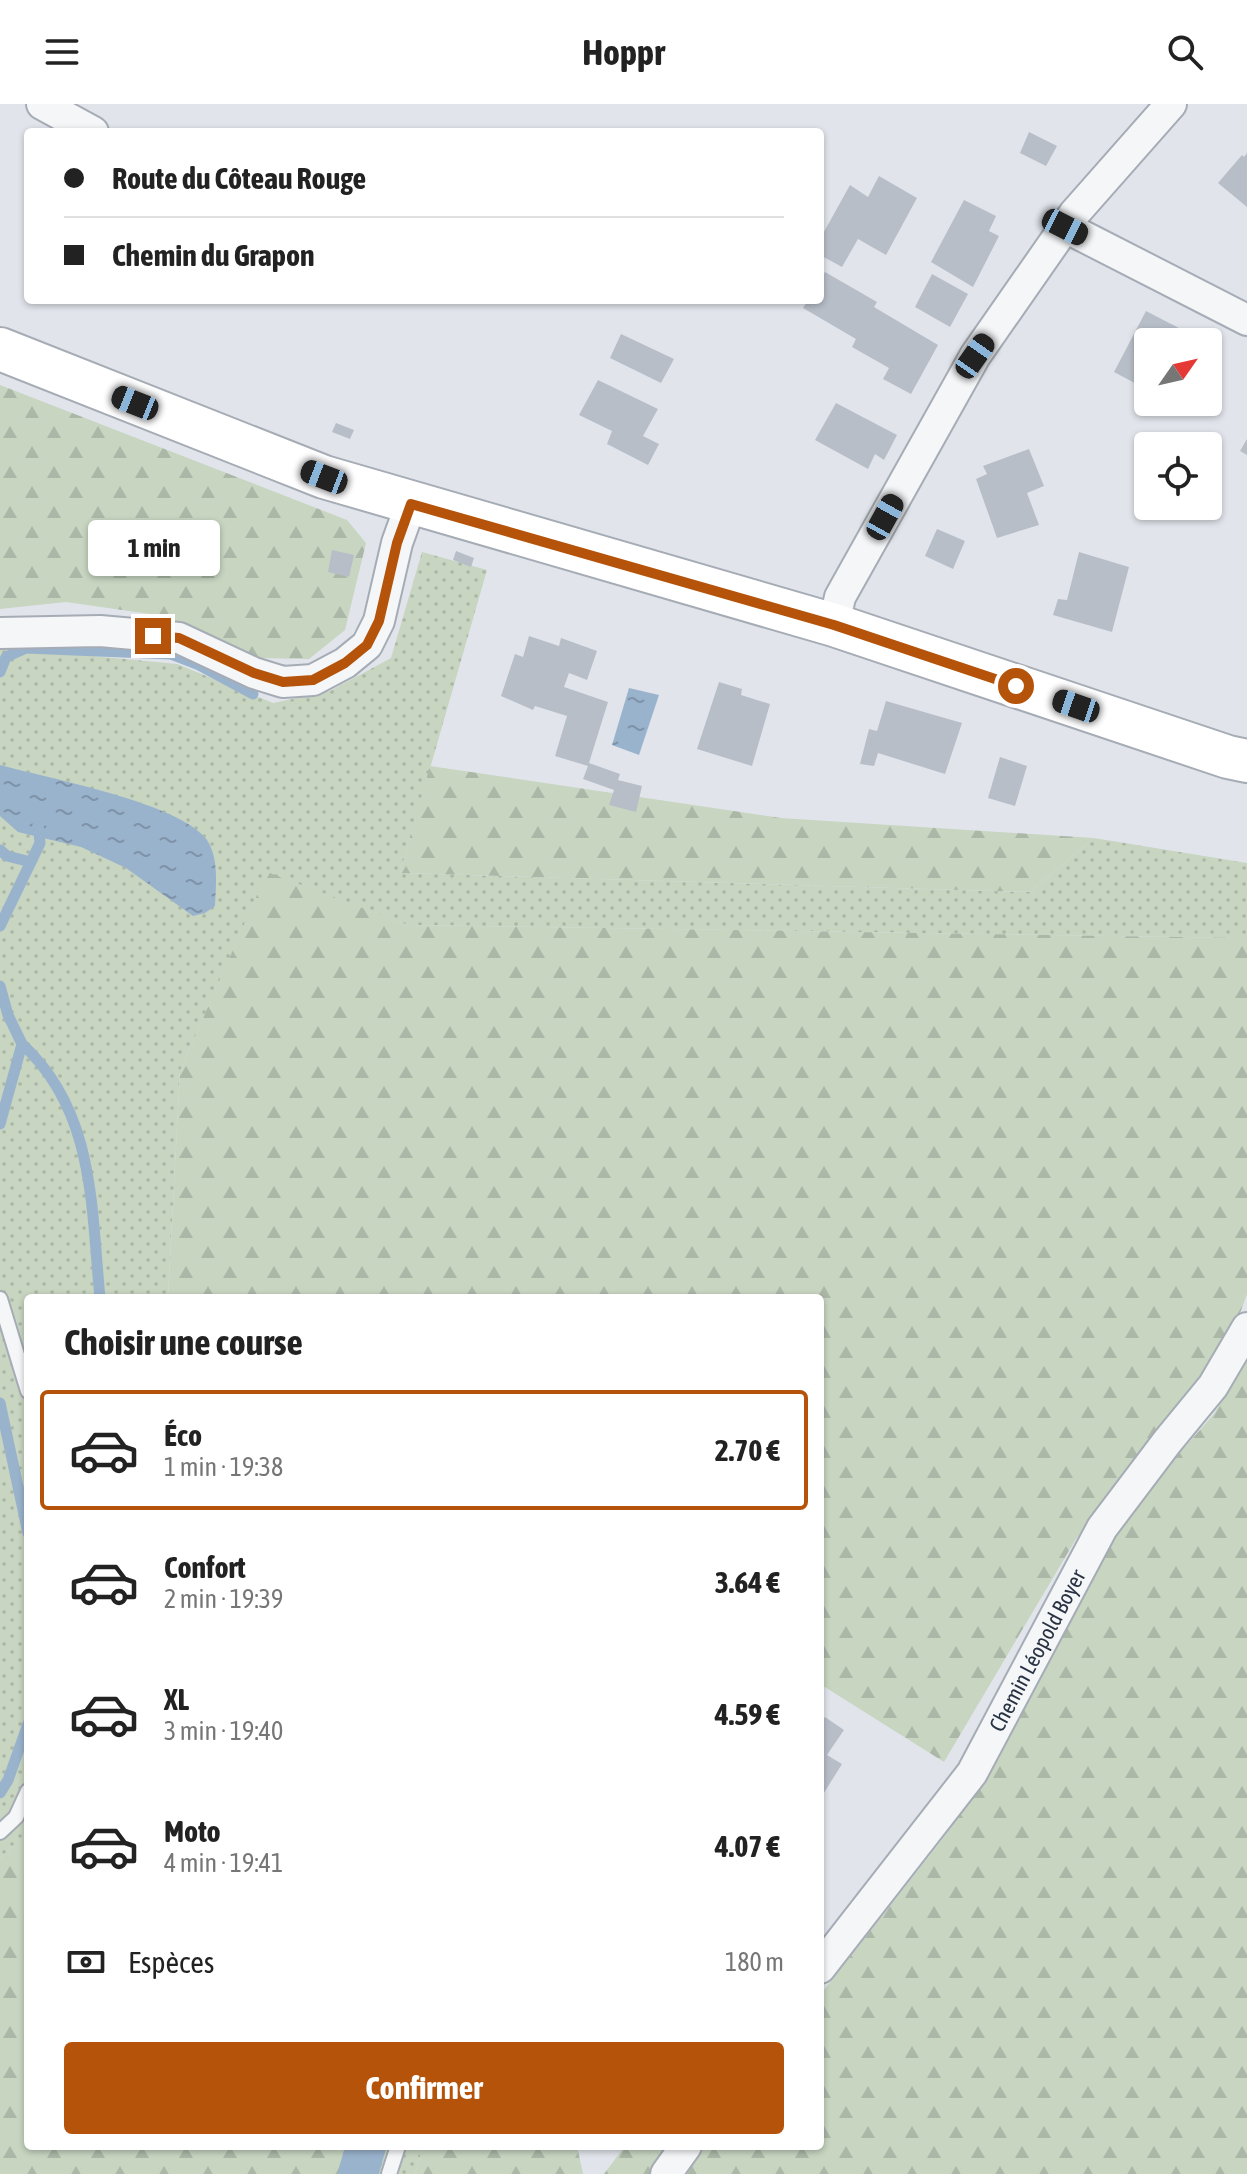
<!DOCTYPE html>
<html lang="fr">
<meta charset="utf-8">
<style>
:root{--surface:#fff;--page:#f2f2f2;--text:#222;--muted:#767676;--line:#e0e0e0;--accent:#b45309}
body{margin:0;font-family:"Asap Condensed",sans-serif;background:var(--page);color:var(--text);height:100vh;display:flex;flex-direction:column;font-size:30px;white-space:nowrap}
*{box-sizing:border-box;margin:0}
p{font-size:26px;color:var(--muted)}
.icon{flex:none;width:44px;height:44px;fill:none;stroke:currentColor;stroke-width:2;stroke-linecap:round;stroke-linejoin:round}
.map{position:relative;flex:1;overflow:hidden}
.details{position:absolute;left:24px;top:1190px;width:800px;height:856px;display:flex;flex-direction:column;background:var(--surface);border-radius:8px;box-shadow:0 2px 6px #0004}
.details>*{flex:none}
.hud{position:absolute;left:24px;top:24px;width:800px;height:176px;border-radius:8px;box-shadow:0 2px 6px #0004;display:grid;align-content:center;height:176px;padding:0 40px;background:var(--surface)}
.needle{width:52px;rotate:56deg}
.fabs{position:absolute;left:1134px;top:224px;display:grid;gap:16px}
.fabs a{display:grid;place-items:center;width:88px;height:88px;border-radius:8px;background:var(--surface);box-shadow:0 2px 6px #0004;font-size:40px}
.end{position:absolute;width:36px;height:36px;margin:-18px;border:10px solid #b45309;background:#fff;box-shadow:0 0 0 4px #fff}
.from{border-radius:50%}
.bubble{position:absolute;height:56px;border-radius:8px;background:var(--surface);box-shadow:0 2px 6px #0004;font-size:26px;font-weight:700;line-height:56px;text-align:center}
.car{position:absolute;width:24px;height:48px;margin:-24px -12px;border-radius:10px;box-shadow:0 0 6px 2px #0007;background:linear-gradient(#222 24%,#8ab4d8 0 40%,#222 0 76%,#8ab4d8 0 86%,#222 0)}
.hud b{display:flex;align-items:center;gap:28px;height:76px;font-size:30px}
.hud b+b{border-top:2px solid var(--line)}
.hud i{width:20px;height:20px;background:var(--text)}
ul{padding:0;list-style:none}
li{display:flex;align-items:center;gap:24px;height:120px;margin:0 16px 12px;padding:0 24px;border:4px solid transparent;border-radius:8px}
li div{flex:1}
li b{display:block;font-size:30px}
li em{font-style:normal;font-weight:700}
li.selected{border-color:var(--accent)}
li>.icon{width:72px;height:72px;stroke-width:1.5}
h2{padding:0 40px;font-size:36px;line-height:96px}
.pay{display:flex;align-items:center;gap:20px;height:88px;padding:0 40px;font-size:30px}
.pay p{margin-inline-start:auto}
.primary-button{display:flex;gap:16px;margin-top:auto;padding:16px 40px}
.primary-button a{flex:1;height:92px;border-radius:8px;background:var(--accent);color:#fff;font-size:32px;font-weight:700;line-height:92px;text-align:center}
header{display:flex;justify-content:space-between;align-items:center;height:104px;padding:0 40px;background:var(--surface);font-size:36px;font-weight:700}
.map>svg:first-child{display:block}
</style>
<header><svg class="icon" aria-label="menu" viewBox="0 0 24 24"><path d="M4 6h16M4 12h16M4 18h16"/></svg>Hoppr<svg class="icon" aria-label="search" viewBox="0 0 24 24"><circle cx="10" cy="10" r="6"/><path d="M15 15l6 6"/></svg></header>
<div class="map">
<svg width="1247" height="2070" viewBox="0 0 1247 2070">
<defs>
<pattern id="grass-dots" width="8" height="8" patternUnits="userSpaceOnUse" patternTransform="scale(2)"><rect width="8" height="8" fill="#c7d5c1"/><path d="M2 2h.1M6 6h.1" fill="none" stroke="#abb7a7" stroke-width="1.8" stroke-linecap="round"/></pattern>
<pattern id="forest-firs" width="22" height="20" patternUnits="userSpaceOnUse" patternTransform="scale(2)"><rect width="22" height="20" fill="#c7d5c1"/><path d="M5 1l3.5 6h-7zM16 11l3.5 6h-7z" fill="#abb7a7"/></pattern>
<pattern id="water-ripples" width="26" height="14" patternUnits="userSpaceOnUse" patternTransform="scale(2)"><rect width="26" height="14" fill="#9ab3cd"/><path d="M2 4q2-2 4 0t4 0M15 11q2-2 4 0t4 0" fill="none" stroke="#7e92a8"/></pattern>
</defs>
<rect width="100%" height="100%" fill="#e1e5eb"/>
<g fill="url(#grass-dots)">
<polygon points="422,448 487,466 400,769 1030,788 1094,734 1247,759 1247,837 1242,834 408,821 267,769 180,967 168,1194 28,1194 28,1728 0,1754 0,543 177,560 273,599 330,587 391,554"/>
<polygon points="379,2042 423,2042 415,2070 371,2070"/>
</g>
<g fill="url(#forest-firs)">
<polygon points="0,281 347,416 366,439 345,526 309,555 253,554 157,511 66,498 0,505"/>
<polygon points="430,662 781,714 1094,734 1030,788 400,769"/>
<polygon points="267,768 408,821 1243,834 1247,837 1247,1190 1231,1234 1076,1435 944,1658 820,1580 820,1194 168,1194 180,967"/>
<polygon points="1247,1255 1247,2070 684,2070 704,2042 820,2042 820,1891 941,1737 998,1656 1117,1420 1214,1310"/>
<polygon points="28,1728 28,2042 348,2042 339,2070 0,2070 0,1754"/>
<polygon points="423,2042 577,2042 583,2070 415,2070"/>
<polygon points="625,2042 670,2042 651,2070 604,2070"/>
</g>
<g fill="url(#water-ripples)">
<polygon points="629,584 659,591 639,651 612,641"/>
<path d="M 0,661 C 47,674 181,699 207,736 C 219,754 216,781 215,802 L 205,809 L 193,812 L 126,764 L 81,743 L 18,728 L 0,712 Z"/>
</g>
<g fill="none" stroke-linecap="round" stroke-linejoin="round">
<g stroke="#9ab3cd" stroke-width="11">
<polyline points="0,568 6,553 26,544 171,550 197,560 253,590"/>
<polyline points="0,746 7,752 31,758"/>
<polyline points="0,822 40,739 38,720"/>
<polyline points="0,882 8,911 22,940 0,1020"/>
<path d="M 22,940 C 95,1007 91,1103 100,1194"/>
<polyline points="0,1299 28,1429"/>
<polyline points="0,1689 8,1676 28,1620"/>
</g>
<polyline stroke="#9ab3cd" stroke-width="40" points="358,2070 366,2042"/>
</g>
<g fill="#b8bec8">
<polygon points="1029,28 1057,42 1046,62 1020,49"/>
<polygon points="1247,49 1247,103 1218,79 1242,51 1244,53"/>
<polygon points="879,72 917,94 886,151 858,135 842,163 820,151 820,135 850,81 868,93"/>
<polygon points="964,96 996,112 989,127 999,132 973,183 931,158"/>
<polygon points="825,168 877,198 874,203 938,241 911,290 883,275 889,264 852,243 856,235 803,204 808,196 820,196 820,176"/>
<polygon points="932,170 968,190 950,223 915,203"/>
<polygon points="1146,207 1206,238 1148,238 1148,286 1114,268"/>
<polygon points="621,230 674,255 661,279 610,254"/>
<polygon points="1208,249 1216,253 1208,269"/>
<polygon points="598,276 658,305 643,332 659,340 648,361 607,340 612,327 579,311"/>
<polygon points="836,299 897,331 884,356 875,350 868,365 815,336"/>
<polygon points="336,319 354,326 350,335 332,328"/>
<polygon points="1247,335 1247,351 1240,347"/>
<polygon points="1029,345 1044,382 1027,389 1039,421 997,434 976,375 987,370 983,362"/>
<polygon points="937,425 965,437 953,465 925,452"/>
<polygon points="332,446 354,451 349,473 328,468"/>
<polygon points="456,447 474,454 471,463 453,456"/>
<polygon points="1079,448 1129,463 1112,528 1053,511 1058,495 1067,496"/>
<polygon points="529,532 559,542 561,534 597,547 587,576 569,569 564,583 608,598 589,659 620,670 618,676 642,682 636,708 609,701 614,686 583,675 588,662 555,652 567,612 535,602 533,606 501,592 515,550 523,553"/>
<polygon points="719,578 742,585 741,591 770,600 752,662 697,645"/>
<polygon points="886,597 962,619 945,670 878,649 874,662 860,660 869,625 877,627"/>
<polygon points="1000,653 1027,662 1015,702 988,694"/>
<polygon points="825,1613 844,1626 827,1651 842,1660 822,1692 820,1690 820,1620"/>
</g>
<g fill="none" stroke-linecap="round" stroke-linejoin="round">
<defs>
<g id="lane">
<polyline points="0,1195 28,1287"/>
<polyline points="0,1728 16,1713 28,1687"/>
<polyline points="389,2070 398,2042"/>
</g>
<g id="street">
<polyline points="42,0 93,28"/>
<polyline points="1065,123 1247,216"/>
<polyline points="834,521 840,493 975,252 1074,110 1171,0"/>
<polyline points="0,529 100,527 179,534 254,569 283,578 313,576 345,559 367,541 379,517 397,439 411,400"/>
<path id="s1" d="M 820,1864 L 972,1669 L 1102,1424 L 1167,1338 L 1213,1282 L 1247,1224"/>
<polyline points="666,2070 686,2042"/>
</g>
<polyline id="secondary" points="0,245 324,373 834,521 1228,653 1247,657"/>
</defs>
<use href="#lane" stroke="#a6acb5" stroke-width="18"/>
<use href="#street" stroke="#a6acb5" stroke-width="34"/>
<use href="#secondary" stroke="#a6acb5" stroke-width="46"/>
<use href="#lane" stroke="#f4f6f8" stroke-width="14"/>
<use href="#street" stroke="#f4f6f8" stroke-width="30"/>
<use href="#secondary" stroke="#fff" stroke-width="42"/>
</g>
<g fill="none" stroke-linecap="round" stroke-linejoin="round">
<polyline stroke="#b45309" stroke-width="10" points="153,532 179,534 254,569 283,578 313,576 345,559 367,541 379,517 397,439 411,400 834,521 1016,582"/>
</g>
<g text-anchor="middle" stroke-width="6" stroke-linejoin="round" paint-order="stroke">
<g font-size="22" fill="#283243" stroke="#f1f4f8">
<text dy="8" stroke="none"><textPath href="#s1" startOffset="386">Chemin Léopold Boyer</textPath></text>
</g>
</g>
</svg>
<div class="fabs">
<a><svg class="needle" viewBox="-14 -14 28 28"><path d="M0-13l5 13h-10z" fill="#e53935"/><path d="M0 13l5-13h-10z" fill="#767676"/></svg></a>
<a><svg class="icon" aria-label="locate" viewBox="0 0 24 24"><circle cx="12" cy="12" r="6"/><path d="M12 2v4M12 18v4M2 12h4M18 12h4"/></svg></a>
</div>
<i class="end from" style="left:1016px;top:582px"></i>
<i class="end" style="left:153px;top:532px"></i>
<div class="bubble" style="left:88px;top:416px;width:132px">1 min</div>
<i class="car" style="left:1065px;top:123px;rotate:117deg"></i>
<i class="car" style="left:975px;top:252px;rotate:35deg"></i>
<i class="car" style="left:135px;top:299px;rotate:292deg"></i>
<i class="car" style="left:324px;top:373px;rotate:291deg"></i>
<i class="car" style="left:885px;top:413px;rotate:29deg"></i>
<i class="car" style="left:1076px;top:602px;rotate:289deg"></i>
<div class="hud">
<b><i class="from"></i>Route du Côteau Rouge</b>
<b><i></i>Chemin du Grapon</b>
</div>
<section class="details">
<h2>Choisir une course</h2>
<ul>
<li class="selected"><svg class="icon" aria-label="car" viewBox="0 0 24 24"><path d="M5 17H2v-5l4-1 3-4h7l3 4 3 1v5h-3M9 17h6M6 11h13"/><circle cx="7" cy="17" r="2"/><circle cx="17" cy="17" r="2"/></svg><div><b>Éco</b><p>1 min · 19:38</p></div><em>2.70 €</em></li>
<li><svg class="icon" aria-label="car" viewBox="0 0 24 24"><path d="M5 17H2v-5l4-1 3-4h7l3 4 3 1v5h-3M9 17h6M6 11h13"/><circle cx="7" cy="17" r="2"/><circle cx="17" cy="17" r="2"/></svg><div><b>Confort</b><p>2 min · 19:39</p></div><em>3.64 €</em></li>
<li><svg class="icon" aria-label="car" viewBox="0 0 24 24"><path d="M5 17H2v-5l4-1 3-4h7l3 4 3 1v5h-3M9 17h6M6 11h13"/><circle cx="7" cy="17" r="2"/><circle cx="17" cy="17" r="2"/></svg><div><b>XL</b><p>3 min · 19:40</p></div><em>4.59 €</em></li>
<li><svg class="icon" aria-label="car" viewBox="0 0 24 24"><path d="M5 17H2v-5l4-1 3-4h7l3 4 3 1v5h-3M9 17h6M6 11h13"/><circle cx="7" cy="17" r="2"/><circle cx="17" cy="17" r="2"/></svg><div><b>Moto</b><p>4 min · 19:41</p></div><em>4.07 €</em></li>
</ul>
<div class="pay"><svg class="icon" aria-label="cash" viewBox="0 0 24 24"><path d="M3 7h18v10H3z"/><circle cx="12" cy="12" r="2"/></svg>Espèces<p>180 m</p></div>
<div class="primary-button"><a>Confirmer</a></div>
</section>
</div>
